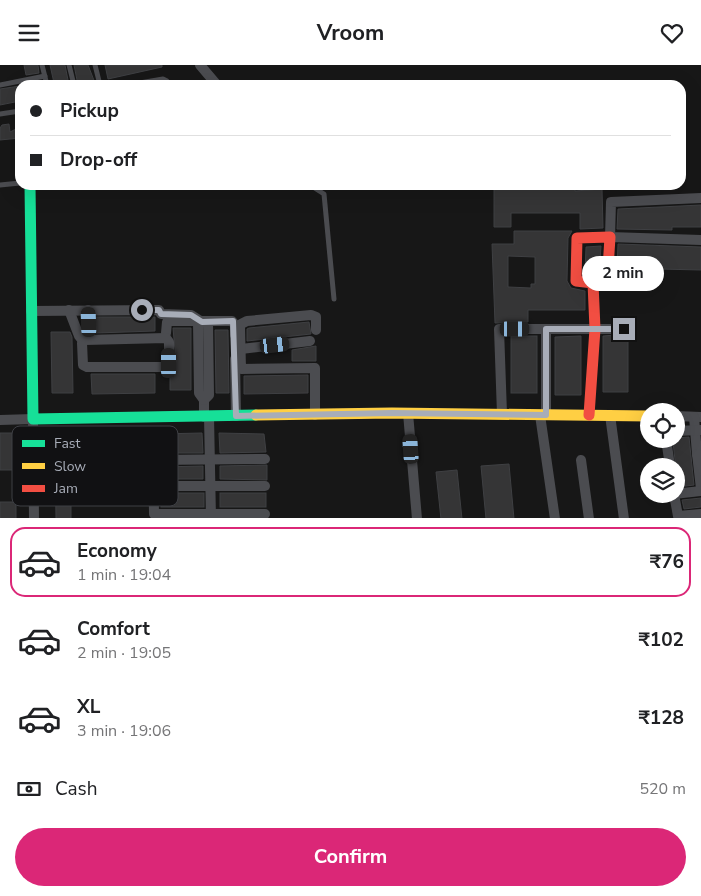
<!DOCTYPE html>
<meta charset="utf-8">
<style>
:root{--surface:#fff;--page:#f6f6f6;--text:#202124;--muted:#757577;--line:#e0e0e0;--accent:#db2777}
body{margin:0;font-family:"Nunito Sans",sans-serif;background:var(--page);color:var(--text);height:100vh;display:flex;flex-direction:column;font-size:19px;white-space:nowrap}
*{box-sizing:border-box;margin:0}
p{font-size:16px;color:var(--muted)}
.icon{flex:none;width:28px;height:28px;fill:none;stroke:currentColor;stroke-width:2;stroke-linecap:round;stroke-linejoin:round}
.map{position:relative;height:453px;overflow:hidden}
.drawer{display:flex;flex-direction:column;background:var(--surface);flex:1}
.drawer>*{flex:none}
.guide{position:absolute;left:15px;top:15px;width:671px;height:110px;border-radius:15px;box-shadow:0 5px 20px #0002;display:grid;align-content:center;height:110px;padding:0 15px;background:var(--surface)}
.controls{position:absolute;left:640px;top:338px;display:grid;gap:10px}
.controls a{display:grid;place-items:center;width:45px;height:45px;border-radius:50%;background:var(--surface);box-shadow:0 5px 20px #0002;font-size:25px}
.end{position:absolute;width:22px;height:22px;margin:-11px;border:6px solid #a8adb8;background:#111;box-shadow:0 0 0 2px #111}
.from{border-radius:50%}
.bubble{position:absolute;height:35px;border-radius:18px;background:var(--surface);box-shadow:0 5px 20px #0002;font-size:16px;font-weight:700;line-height:35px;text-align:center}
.car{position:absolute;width:15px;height:30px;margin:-15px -8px;border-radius:6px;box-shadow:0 0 4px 1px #0007;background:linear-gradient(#222 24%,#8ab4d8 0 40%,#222 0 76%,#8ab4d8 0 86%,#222 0)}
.guide b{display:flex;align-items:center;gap:18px;height:48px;font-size:19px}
.guide b+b{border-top:1px solid var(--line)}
.guide i{width:12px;height:12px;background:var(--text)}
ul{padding:9px 0 0;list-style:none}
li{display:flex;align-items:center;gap:15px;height:70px;margin:0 10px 8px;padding:0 5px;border:2px solid transparent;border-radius:15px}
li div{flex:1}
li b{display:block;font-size:19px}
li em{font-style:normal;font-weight:700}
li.active{border-color:var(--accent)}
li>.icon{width:45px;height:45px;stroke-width:1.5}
.pay{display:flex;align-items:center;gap:12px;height:55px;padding:0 15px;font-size:19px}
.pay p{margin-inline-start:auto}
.button{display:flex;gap:10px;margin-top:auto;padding:10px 15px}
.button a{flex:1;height:58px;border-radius:30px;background:var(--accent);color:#fff;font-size:20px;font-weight:700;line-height:58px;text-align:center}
header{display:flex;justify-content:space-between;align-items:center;height:65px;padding:0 15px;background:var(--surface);font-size:22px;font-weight:700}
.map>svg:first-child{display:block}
</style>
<header><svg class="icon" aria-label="menu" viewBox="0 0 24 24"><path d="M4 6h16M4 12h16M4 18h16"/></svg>Vroom<svg class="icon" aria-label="heart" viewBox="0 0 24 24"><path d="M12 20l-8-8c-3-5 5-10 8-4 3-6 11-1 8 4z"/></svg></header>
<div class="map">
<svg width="701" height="454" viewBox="0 0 701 454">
<rect width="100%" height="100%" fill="#171717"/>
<g fill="#353536" stroke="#3f4043" fill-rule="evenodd">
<polygon points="24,0 38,0 39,8 26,10"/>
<polygon points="50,0 65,0 69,20 54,18"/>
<polygon points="74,0 88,0 95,18 78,20"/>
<polygon points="105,0 162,0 162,2 108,14"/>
<polygon points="20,21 20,36 0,40 0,24"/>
<polygon points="9,59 10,67 20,62 20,73 0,75 0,63 2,60"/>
<polygon points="516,122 575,122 575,126 602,124 603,163 580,164 580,148 511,148 511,162 494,162 494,123"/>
<polygon points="701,140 701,162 672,162 672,165 617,164 618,144"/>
<path d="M 514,166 L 572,166 L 568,173 L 567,216 L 571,223 L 585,226 L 585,245 L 528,245 L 528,257 L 495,258 L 492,179 L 514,179 ZM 508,191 L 535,192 L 535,219 L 531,219 L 531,223 L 508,222 Z"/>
<polygon points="618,179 701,182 701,205 617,203"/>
<polygon points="601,181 599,210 585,208 586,182"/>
<polygon points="95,252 155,252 155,266 96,268"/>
<polygon points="309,257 311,269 247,276 247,264 249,263"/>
<polygon points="173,263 191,263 191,325 170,325 170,307 176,297"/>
<polygon points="215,265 228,265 229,328 216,328"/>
<polygon points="51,267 70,267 72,272 73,328 52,328"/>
<polygon points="628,269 628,327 603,327 603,271"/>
<rect x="511" y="271" width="26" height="57"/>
<polygon points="581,271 581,330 555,330 555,272"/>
<polygon points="316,281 316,296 292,296 292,285"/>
<polygon points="91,309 155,309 155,328 92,329"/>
<polygon points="308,310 308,328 244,329 244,311"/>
<rect x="0" y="368" width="17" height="37"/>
<polygon points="202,368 203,388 160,388 158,369"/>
<polygon points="219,368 264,369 266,387 220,388"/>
<polygon points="55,369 94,369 95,437 71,437 71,454 56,454"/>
<polygon points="689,372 694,420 678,422 673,377 676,377 676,373"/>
<polygon points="509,399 514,454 486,454 481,401"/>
<polygon points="267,400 267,415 220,414 220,401"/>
<polygon points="203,401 203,414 160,414 160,402"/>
<polygon points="457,405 462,454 441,454 436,407"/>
<rect x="161" y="428" width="43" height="14"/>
<rect x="220" y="428" width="46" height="14"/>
<polygon points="701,433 701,442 684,444 682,435"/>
<rect x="0" y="437" width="16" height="17"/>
</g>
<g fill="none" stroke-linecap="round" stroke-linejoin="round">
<g stroke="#4b4c50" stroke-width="5">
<polyline points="42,0 47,20"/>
<polyline points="69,0 74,20"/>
<polyline points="95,0 99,16"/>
<polyline points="0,20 45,11"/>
<polyline points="128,20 163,14 167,16 167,20"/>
<polyline points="0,49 20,46"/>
<polyline points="0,120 20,118"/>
<polyline points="257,120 259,122 313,122 324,129 334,234"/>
</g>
<g stroke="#4b4c50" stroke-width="10">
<polyline points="200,0 217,20"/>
<polyline points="701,133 611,137 610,172 701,175"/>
<polyline points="69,245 79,271 83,276"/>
<polyline points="88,245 89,268"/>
<polyline points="31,246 159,245 161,249 191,250 202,257"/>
<polyline points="198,257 199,328 204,335 204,352"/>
<polyline points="546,264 546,350"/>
<polyline points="166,268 167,257 169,256 232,256 235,260 235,270"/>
<polygon points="166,273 169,277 169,297 165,302 87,302 83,300 82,278 85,275"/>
<polyline points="241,284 310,276"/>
<polyline points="235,294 236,351"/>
<polyline points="204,335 209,330 208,257"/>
<polyline points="408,348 417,454"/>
<polyline points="502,349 499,264 624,264"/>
<polyline points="315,350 315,303 241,304 240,262 241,259 247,256 311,250 316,252 316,265"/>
<polyline points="540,350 555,454"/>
<polyline points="610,350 624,454"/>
<polyline points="209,351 211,454"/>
<polyline points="676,351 701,352"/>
<polyline points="694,352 697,389 701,389"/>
<polyline points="0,355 33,354 34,454"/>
<polyline points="676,366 700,365"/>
<polyline points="666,374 670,401"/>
<polyline points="153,383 154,449 265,449"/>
<polyline points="697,389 701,424"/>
<polyline points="153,395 265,394"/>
<polyline points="581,395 589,454"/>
<polyline points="154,421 265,421"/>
<polyline points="674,429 678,451 701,449"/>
<polyline points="674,429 701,426"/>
</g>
<polyline stroke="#16e098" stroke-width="11" points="30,120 33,354 256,350"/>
<polyline stroke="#ffcf43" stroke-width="11" points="256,350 392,348 649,351"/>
<polyline stroke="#f24e42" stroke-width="11" points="589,350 595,264 593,218 607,220 610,172 577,173 576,216 593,218"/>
</g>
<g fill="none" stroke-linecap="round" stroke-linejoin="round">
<polyline stroke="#a8adb8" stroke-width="6" points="142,245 159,245 161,249 191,250 202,257 233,256 236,351 392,348 546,350 546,264 624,264"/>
</g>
<rect x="12" y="361" width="166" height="80" rx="8" fill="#111113" stroke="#3e4045" stroke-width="1"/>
<rect x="22" y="375" width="23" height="7" fill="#16e098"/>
<rect x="22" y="398" width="23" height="6" fill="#ffcf43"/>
<rect x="22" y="420" width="23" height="7" fill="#f24e42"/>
<g font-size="14" fill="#a8adb8">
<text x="54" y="383">Fast</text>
<text x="54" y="406">Slow</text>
<text x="54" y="428">Jam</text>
</g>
</svg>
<div class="controls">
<a><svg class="icon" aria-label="locate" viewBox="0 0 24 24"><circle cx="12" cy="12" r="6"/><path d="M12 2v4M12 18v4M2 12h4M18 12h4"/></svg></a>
<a><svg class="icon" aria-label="layers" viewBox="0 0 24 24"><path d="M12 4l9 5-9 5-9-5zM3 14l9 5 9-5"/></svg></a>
</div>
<i class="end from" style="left:142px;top:245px"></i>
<i class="end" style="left:624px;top:264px"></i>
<div class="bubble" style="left:582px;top:191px;width:82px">2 min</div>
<i class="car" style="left:89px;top:257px;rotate:358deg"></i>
<i class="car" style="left:515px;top:264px;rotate:90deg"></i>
<i class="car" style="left:275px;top:280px;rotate:83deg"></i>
<i class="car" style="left:169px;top:298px;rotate:0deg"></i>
<i class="car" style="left:411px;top:384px;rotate:356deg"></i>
<div class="guide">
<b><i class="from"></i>Pickup</b>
<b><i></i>Drop-off</b>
</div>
</div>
<section class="drawer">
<ul>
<li class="active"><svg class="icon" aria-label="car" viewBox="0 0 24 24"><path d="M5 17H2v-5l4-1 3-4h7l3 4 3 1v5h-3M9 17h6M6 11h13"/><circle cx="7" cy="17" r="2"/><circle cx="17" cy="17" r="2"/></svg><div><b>Economy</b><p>1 min · 19:04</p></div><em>₹76</em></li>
<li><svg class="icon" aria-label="car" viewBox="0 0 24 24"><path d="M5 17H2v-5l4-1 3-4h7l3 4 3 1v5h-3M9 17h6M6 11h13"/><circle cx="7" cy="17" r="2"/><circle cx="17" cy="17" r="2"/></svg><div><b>Comfort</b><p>2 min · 19:05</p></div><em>₹102</em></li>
<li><svg class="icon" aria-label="car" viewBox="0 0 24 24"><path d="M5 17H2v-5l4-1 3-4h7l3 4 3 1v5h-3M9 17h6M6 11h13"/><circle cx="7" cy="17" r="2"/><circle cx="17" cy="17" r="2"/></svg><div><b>XL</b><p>3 min · 19:06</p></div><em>₹128</em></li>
</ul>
<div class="pay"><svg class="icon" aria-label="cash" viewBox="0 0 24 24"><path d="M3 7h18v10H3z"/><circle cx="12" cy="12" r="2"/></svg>Cash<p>520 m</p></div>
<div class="button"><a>Confirm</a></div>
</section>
